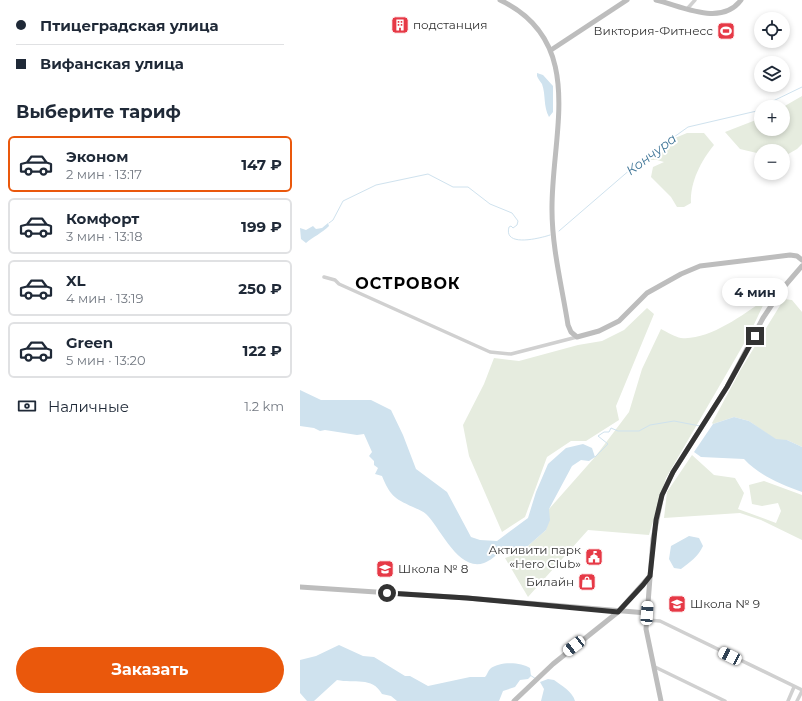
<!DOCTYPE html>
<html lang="ru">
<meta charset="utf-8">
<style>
:root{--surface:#fff;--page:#f6f6f7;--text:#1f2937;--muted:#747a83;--line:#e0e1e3;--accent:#ea580c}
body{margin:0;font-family:Montserrat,sans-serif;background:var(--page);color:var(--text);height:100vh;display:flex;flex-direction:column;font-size:15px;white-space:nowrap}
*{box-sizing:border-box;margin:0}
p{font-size:13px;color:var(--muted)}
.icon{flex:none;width:22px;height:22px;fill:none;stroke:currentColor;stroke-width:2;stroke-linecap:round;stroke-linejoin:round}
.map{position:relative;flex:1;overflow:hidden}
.details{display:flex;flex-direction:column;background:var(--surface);width:300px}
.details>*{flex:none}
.hud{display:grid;align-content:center;height:88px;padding:0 16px;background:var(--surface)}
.tools{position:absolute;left:454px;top:12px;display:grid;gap:8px}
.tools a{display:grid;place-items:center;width:36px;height:36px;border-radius:50%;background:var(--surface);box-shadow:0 2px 6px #0003;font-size:20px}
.end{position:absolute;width:18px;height:18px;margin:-9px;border:5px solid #333;background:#fff;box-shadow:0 0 0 2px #fff}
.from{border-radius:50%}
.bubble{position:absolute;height:28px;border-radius:14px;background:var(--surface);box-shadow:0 2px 6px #0003;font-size:13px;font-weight:700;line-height:28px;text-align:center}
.car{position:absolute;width:12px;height:24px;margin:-12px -6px;border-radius:5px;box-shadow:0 0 3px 1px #0007;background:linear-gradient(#fff 24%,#345 0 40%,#fff 0 76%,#345 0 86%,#fff 0)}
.hud b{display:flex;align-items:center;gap:14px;height:38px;font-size:15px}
.hud b+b{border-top:1px solid var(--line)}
.hud i{width:10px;height:10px;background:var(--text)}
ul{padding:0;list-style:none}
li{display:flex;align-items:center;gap:12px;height:56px;margin:0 8px 6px;padding:0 8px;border:2px solid var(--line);border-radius:6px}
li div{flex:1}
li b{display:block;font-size:15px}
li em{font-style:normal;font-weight:700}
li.current{border-color:var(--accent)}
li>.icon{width:36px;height:36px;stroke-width:1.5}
h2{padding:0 16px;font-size:18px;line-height:48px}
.pay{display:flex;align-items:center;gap:10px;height:44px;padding:0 16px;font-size:15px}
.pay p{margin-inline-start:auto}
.primary-button{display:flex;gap:8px;margin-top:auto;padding:8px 16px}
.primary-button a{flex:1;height:46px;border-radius:24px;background:var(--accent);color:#fff;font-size:16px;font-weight:700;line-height:46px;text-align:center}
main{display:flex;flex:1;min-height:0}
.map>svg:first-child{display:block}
</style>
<main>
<section class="details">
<div class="hud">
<b><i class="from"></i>Птицеградская улица</b>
<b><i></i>Вифанская улица</b>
</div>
<h2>Выберите тариф</h2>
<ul>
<li class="current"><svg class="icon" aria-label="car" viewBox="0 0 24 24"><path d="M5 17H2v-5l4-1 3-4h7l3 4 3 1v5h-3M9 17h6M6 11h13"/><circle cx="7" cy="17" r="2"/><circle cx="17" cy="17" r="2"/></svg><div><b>Эконом</b><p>2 мин · 13:17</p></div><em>147 ₽</em></li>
<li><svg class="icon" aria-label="car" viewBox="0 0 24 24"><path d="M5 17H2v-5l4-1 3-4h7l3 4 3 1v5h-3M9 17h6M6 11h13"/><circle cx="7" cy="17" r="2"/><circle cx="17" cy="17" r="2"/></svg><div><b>Комфорт</b><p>3 мин · 13:18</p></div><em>199 ₽</em></li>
<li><svg class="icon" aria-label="car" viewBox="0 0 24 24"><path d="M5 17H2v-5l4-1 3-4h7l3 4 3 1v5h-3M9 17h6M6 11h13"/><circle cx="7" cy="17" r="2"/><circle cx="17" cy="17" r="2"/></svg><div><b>XL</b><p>4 мин · 13:19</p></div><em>250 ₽</em></li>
<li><svg class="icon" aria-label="car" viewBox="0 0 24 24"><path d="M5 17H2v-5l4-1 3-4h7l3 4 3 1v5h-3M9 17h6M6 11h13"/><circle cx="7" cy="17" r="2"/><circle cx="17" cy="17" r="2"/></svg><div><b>Green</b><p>5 мин · 13:20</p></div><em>122 ₽</em></li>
</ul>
<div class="pay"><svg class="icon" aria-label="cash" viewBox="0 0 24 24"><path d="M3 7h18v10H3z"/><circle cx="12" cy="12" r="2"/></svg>Наличные<p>1.2 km</p></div>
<div class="primary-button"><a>Заказать</a></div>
</section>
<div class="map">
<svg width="502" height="701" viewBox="0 0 502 701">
<rect width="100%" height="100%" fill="#fff"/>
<g fill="#e6ecdf">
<polygon points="502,96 502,144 497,149 483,157 483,151 461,151 461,154 440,149 425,132 461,118 461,129 483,129 483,107"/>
<path d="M 387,133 L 404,133 L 414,145 C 401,161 390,182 391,203 L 384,207 L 377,207 L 371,197 L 351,177 L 353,167 L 364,162 L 357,160 L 350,160 L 349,158 L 375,138 Z"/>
<path d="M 466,299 L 449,335 L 366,478 L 349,535 L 288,530 L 228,597 L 205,558 L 221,552 L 246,530 L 249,509 L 295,457 L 329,412 L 342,369 L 361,329 C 367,332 375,337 381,338 C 409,341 444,314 466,299 Z"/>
<polygon points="484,299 492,300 502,312 502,447 487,440 476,440 449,421 434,417 413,424 412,423 441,369"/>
<polygon points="347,308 354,314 316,406 319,420 286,441 271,441 247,457 225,517 202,532 169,456 163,425 184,384 194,358 219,361 278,345 302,341 324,330"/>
<polygon points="392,455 414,475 435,478 444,493 438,509 476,523 481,511 478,503 462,506 452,504 449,485 464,481 502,495 502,540 461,520 440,513 364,518 367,492"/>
</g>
<g fill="#cfe2ee">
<path d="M 237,73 L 243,75 L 253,86 L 253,112 L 249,117 C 243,106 246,95 242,84 C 240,81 238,79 237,76 Z"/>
<path d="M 28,223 L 29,226 C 22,233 13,237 6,243 L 1,239 L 0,228 L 6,230 L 13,226 L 16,229 L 22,228 Z"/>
<path d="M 0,390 L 21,400 L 71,400 L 91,410 L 103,435 L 116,469 L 147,492 L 171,537 L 180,540 L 197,541 L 228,518 L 236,492 L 248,464 L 266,448 L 283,444 L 292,448 L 295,457 L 289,461 L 281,460 L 272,466 L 249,509 L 250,520 L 246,530 L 221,552 L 210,555 L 202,551 C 196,555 190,561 184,563 C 158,572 140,527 126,514 C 123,511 117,509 113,507 C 93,498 90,495 82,476 L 75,474 L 78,468 L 74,465 L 74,461 L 69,456 L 72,452 L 64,434 L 57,435 L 25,430 L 20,431 L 14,428 L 0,426 Z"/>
<path d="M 434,417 L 449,421 L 476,439 L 487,440 L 502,447 L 502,492 C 480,484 460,476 444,459 L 401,457 L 394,452 L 413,424 Z"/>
<path d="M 389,536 L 399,538 L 403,546 C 398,557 390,562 381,569 L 374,568 L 369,559 L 371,546 Z"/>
<path d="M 39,645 L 63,656 L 74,657 L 105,676 L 110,676 L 128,686 L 170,677 L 185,677 C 187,675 188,671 190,669 C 199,661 221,662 230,668 L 231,676 L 228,679 L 220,680 L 215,687 L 203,691 L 199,701 L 97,701 L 91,696 L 82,694 C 72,676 54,684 37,680 L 14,701 L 7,701 L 0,693 L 0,660 L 16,656 Z"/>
<path d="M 248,679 L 254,680 C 261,685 273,692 275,701 L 241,701 L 244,689 L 240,682 Z"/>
</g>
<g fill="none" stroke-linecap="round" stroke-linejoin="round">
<g stroke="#cfe2ee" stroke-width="1">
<polyline points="466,107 471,102 502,87"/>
<path d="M 29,223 L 33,220 L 43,201 L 76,185 L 128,174 L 153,187 L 168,187 L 190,204 L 212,213 L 218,221 L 217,225 L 213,228 L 211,226 L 209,227 C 203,248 241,238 250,235"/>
<polyline points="259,231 339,162 388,127 461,110"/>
<polyline points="295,457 308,444 298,436 304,432 309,432 311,428 318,431 339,431 350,425 374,421 400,426"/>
<polyline points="230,675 236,679"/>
</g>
<g stroke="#d0d0d0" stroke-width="3.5">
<polyline points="387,9 395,0"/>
<polyline points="24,277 35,280 39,284 190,352 211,354 277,337"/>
<polyline points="347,620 360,621 502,690"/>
<polyline points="355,667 425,701"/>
<polyline points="488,701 494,687"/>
<polyline points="497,701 502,691"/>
</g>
<g stroke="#bdbdbd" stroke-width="5">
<path d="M 200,0 C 288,42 251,134 252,210 C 252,248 262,287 268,325 L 271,332 L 277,337 L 299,331 L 319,321 L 347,293 L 381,274 L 400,266 L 490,255 L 497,256 L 502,260"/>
<path d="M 356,0 C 382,6 421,27 441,0"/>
<polyline points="251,50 327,0"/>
<polyline points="0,587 167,598 347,613"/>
<polyline points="214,701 253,664 318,612 349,577"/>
<polyline points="361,701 346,629 353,539 362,495 373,472 427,387 463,318 483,288 502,266"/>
</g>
</g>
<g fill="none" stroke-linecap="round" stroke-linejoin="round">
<polyline stroke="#333" stroke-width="5" points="87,593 167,598 318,612 343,585 350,576 356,520 362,495 373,472 427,387 455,336"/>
</g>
<defs>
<symbol id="building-square" viewBox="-11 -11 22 22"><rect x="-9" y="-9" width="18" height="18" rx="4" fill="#e63946" stroke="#fff"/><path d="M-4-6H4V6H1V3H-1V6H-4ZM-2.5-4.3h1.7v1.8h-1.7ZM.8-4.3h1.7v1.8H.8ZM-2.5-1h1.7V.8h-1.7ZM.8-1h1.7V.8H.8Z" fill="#fff"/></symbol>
<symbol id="stadium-square" viewBox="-11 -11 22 22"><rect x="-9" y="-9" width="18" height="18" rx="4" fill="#e63946" stroke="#fff"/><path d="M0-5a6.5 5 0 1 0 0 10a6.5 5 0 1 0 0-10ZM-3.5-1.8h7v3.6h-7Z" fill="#fff"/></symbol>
<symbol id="civic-square" viewBox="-11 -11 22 22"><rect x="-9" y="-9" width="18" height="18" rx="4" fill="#e63946" stroke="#fff"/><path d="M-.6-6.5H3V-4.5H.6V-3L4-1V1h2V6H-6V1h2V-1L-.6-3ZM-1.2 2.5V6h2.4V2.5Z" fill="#fff"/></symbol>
<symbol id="school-square" viewBox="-11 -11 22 22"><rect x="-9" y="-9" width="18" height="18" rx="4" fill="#e63946" stroke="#fff"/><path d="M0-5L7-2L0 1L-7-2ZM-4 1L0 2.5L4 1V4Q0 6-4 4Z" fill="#fff"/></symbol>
<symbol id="shop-square" viewBox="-11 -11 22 22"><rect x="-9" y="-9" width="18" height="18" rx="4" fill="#e63946" stroke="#fff"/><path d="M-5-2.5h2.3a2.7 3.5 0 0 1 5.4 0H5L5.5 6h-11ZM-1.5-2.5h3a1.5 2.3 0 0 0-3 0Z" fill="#fff"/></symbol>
</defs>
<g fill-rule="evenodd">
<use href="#building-square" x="90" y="15" width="20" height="20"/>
<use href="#stadium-square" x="416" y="21" width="20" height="20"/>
<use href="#civic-square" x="284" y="547" width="20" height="20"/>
<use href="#school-square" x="75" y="559" width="20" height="20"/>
<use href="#shop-square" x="277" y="572" width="20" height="20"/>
<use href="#school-square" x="367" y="594" width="20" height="20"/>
</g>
<g text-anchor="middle" stroke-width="4" stroke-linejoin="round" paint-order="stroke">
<g font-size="12" fill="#333" stroke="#fff" text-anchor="start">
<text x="113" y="29">подстанция</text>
<text x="413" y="35" text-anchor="end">Виктория-Фитнесс</text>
<text x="281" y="554" text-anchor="end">Активити парк<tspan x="281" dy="14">«Hero Club»</tspan></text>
<text x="98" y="573">Школа № 8</text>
<text x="274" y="586" text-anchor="end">Билайн</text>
<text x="390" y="608">Школа № 9</text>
</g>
<g font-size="13" font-style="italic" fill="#3f7597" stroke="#fff">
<text transform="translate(351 154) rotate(-37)" y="5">Кончура</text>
</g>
<g font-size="16" font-weight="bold" letter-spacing="1" fill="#000" stroke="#fff">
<text x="108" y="289">ОСТРОВОК</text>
</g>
</g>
</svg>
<div class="tools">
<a><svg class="icon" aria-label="locate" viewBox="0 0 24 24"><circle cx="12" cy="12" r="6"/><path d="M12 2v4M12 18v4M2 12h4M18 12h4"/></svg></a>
<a><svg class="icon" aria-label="layers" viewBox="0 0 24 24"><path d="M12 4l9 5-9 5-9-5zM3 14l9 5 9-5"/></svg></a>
<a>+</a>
<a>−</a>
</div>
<i class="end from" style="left:87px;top:593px"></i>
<i class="end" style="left:455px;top:336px"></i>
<div class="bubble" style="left:422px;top:278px;width:66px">4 мин</div>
<i class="car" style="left:347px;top:613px;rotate:4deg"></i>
<i class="car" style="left:274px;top:646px;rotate:232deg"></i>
<i class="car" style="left:430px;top:656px;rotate:296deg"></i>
</div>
</main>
